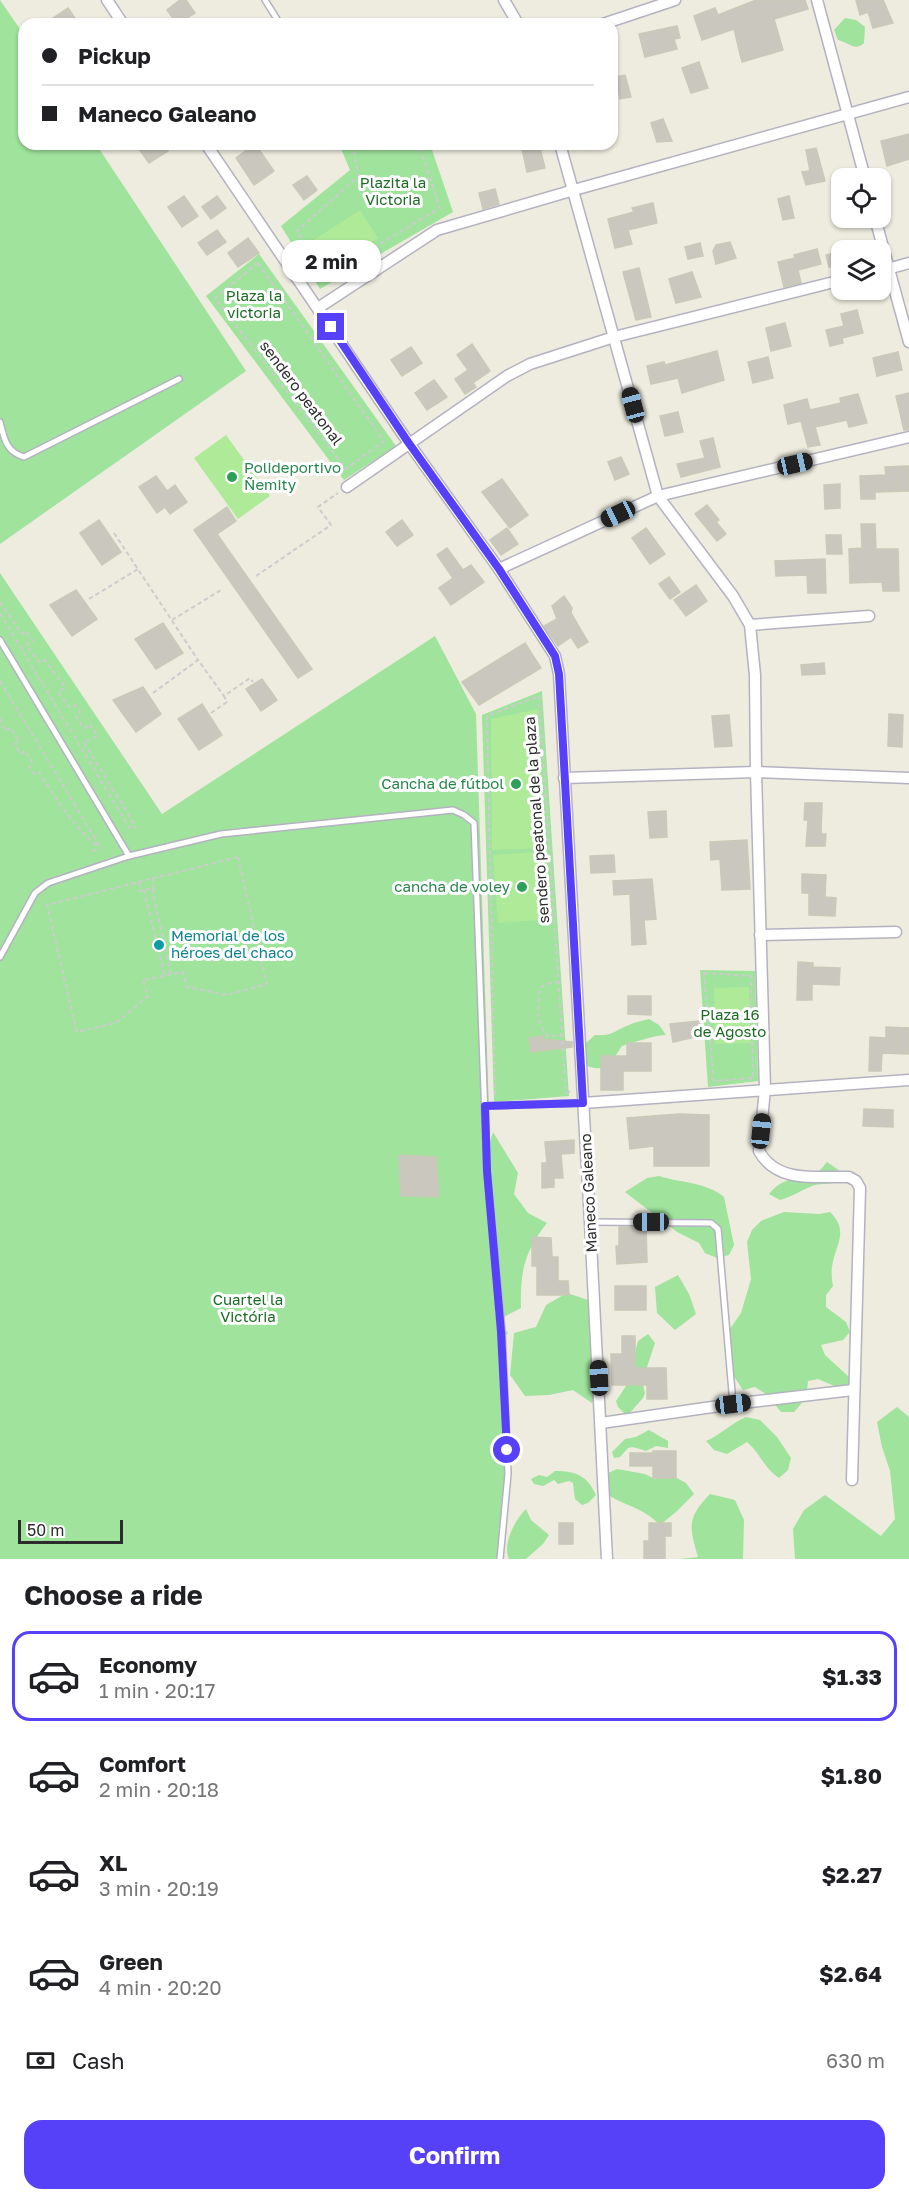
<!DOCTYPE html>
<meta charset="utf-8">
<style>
:root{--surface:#fff;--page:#f6f6f6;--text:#202124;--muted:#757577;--line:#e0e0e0;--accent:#5641f9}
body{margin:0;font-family:"Golos Text",sans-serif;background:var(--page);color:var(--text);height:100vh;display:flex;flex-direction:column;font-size:22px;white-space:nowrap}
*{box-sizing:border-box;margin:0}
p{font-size:20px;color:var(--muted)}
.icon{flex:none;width:33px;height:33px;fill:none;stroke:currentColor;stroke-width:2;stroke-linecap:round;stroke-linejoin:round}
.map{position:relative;height:1559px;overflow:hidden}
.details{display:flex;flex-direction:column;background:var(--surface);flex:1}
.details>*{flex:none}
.top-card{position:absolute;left:18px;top:18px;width:600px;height:132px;border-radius:18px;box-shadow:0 2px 4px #0004;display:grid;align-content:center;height:132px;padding:0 24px;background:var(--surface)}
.fabs{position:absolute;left:831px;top:168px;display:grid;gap:12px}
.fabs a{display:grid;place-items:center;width:60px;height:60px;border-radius:12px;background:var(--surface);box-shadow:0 2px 4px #0004;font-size:30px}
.scale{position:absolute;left:18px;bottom:15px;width:105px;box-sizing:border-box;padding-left:6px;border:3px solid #2c2c2c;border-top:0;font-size:16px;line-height:21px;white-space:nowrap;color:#2c2c2c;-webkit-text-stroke:4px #fff;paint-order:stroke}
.end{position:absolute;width:27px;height:27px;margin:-14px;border:8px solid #5641f9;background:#fff;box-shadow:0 0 0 3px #fff}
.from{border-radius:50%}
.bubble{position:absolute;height:42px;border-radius:18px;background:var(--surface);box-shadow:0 2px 4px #0004;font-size:20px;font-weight:700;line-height:42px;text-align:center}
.car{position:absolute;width:18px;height:36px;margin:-18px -9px;border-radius:8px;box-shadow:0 0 4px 2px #0007;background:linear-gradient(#222 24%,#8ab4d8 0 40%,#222 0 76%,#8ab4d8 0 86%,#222 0)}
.top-card b{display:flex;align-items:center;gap:21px;height:57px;font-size:22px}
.top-card b+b{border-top:2px solid var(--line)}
.top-card i{width:15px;height:15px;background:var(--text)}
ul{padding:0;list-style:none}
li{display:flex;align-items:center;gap:18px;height:90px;margin:0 12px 9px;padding:0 12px;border:3px solid transparent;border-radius:18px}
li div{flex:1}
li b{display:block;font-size:22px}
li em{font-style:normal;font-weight:700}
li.on{border-color:var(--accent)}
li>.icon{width:54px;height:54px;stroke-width:1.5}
h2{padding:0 24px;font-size:27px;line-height:72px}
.pay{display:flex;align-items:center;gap:15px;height:66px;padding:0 24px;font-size:22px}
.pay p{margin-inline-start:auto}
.primary-button{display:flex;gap:12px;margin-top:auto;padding:12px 24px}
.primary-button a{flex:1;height:69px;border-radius:18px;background:var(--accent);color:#fff;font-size:24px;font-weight:700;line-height:69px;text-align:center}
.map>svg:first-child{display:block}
</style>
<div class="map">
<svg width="909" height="1559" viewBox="0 0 909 1559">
<rect width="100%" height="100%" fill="#eeecdf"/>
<g fill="#9fe39d">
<polygon points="0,0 24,35 24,144 96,144 246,371 0,544"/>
<path d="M 845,18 L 856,20 L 865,27 L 864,43 C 855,52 848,42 838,40 L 834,30 Z"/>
<polygon points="339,144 430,144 453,212 320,289 281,226 350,170"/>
<polygon points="259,254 396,446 344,480 206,296"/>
<path d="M 0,573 L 162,814 L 435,636 L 476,714 L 490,1142 L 493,1132 L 518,1173 L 514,1194 L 528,1213 L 547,1223 C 524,1252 520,1272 521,1308 L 500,1319 L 495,1308 L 497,1329 L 508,1332 L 502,1343 L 508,1434 L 502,1533 L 503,1559 L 0,1559 Z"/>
<polygon points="542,691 569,1096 494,1102 482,715"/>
<polygon points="700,970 755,971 758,1081 708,1087"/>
<path d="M 649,1019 L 659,1025 L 666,1035 C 652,1036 635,1042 622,1046 C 610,1063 606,1074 585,1065 L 586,1043 L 595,1035 C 614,1036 613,1031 629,1025 C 635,1022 642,1021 649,1019 Z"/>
<path d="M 827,1162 L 840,1171 L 836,1182 C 828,1185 819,1183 812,1186 C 801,1190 792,1197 780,1200 L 769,1194 C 791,1167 806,1191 827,1162 Z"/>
<path d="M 659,1176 C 681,1183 706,1182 724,1197 L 734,1245 L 729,1255 L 717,1258 L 705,1253 L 699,1243 L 677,1232 L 625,1192 L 647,1178 Z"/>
<path d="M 784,1212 L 819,1214 L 830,1212 C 850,1232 835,1244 832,1267 C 831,1274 832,1280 833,1286 L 826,1295 L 826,1307 L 846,1322 L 850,1332 L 843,1340 L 821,1345 L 825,1355 L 861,1388 L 851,1393 L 818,1379 L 808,1381 C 807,1395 804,1402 794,1412 L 781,1412 L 766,1394 L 755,1387 L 743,1390 L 729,1369 L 724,1346 L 727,1333 L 741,1313 L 751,1279 L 747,1242 L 752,1230 L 761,1221 Z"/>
<polygon points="678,1275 689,1294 696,1314 675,1330 657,1313 655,1287"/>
<path d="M 567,1293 L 588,1300 L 600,1320 L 595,1343 C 612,1369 611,1377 592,1403 L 573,1390 L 549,1395 L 525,1396 L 510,1375 L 514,1333 L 536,1327 L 546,1305 Z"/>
<polygon points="648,1334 655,1343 642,1382 645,1393 643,1398 627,1416 618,1407 616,1401 626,1386 626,1374 632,1364 638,1341"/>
<polygon points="897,1407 909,1417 909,1559 795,1559 793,1529 804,1510 825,1495 881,1536 895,1519 890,1471 882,1447 877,1422"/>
<path d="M 746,1417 L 760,1420 L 777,1437 L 791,1458 L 788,1470 L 779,1478 C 764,1468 760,1453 747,1442 L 727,1454 L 714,1450 L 706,1441 C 721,1435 731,1423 746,1417 Z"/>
<polygon points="649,1430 668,1441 668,1448 656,1446 646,1451 633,1447 628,1448 620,1457 614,1458 612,1452 625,1439 636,1437"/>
<path d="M 617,1469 L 645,1474 L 655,1479 L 666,1476 L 677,1478 L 686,1483 L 694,1494 L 677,1511 L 660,1525 C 642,1507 628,1507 608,1495 L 606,1474 Z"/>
<path d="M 555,1471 C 575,1471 587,1475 596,1495 L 588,1503 L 582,1505 L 575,1499 L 573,1483 L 569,1481 L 558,1484 L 554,1480 L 543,1486 L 534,1484 L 531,1479 L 539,1475 L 547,1477 Z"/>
<path d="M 710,1494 L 735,1500 L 744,1520 L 743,1559 L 679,1559 L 698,1557 C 689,1526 687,1518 710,1494 Z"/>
<path d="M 526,1509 L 531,1520 L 549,1535 L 543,1544 L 526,1559 L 509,1559 C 502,1544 515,1520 526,1509 Z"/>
</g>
<g fill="#afea99">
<polygon points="360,210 378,238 327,271 309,243"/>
<polygon points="226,435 270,496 238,519 194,458"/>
<polygon points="538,709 545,848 492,850 491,719"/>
<polygon points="547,851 552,919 498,923 493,855"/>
<polygon points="749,987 751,1043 715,1044 714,988"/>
</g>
<g fill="#cac8be" stroke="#c9c9b8" stroke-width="1.5">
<polygon points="180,0 186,0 195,13 177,24 167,10"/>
<polygon points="756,0 805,0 808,9 774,19 783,50 742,62 734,29 702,40 694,16 715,8 718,15"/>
<polygon points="856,0 883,0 893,23 873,28 868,12 860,15"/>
<polygon points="68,8 79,24 44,24"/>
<polygon points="677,26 680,38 674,39 677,49 645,57 639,34"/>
<polygon points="699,62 708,88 691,93 682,68"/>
<polygon points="625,75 631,97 620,99 615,77"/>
<polygon points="663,119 672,141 657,142 651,123"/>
<polygon points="909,134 909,159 887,166 881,141"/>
<polygon points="146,144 163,144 168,151 149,163 139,149"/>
<polygon points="255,144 274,171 254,185 236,158"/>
<polygon points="521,144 539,144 545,168 527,172"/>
<polygon points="816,148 825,181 806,185 802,172 810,171 806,150"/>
<polygon points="307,176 317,190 304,200 293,185"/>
<polygon points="495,189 499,204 483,209 479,193"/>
<polygon points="184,196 198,216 182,227 168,207"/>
<polygon points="217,196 226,208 211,219 202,207"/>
<polygon points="789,196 794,218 783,220 778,199"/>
<polygon points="653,203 657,223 628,230 632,244 615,248 608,219 634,212 632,208"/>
<polygon points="217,230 226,242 207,255 198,243"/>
<polygon points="248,238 259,253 238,267 228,253"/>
<polygon points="730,242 736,258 716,264 713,251 716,245"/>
<polygon points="700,243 703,256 688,259 685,247"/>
<polygon points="817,249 821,264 798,270 801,283 784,287 778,262 795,258 794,255"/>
<polygon points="842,251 842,264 829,267 826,255"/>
<polygon points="639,268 651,317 636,320 623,272"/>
<polygon points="692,272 701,297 676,303 669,279"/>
<polygon points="857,310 863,333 842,338 843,343 830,346 826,330 844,326 841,314"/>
<polygon points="785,323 791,346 771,351 766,328"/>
<polygon points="472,344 490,371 473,383 476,387 465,394 455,379 468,370 457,355"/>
<polygon points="411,347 422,363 402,376 391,360"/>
<polygon points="717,351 724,380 682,393 678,378 651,384 647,366 664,362 665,365"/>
<polygon points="898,352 902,370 877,376 873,358"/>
<polygon points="768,357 773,378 753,383 748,362"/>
<polygon points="434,380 447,397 427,410 415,393"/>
<polygon points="909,393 909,430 904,430 896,396"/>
<polygon points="858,394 867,423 849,427 847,420 815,427 820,445 808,447 801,421 788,424 784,405 807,399 810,410 841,403 840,398"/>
<polygon points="678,412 683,432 665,436 660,416"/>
<polygon points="713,438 720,467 681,477 677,464 705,458 700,441"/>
<polygon points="621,457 629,474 615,480 608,462"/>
<polygon points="909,466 909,491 875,492 875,499 861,499 860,476 886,475 885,467"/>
<polygon points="156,476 167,491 175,485 187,502 170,514 165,507 157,513 139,487"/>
<polygon points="502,479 528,515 510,528 482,492"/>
<polygon points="840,484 840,508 825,509 824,485"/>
<polygon points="707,505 719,520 716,522 726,534 717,541 695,514"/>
<polygon points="227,507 236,521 217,534 312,669 298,678 194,530"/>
<polygon points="99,520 121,552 102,565 80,533"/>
<polygon points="402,520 413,535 397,546 386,532"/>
<polygon points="861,524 875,524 876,549 898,549 899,591 883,591 882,582 850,583 849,549 862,548"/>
<polygon points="507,528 518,544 501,555 490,540"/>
<polygon points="646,528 665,554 650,564 632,538"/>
<polygon points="826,535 841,535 842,554 827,554"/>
<polygon points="447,548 463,570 471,565 484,582 451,605 439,588 453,578 437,555"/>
<polygon points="825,559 826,593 808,593 807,575 776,576 775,561"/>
<polygon points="669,577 680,592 670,599 659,584"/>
<polygon points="696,585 707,601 686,616 674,600"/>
<polygon points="76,590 97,619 72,636 50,605"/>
<polygon points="564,596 572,608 571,613 588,642 578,648 571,637 558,646 544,626 557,619 552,606"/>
<polygon points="163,623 183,653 156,669 135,639"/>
<polygon points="525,643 541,668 479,705 462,682"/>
<polygon points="824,663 825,674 802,675 801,665"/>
<polygon points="262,679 277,700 261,711 246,689"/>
<polygon points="143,687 161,714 136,732 113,700"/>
<polygon points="202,704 222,735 199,750 178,719"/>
<polygon points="889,714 903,715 902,747 888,746"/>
<polygon points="729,715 732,746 715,747 712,716"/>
<polygon points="805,803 822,803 821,834 826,834 825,846 806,846 808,820 804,820"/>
<polygon points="666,811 667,837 650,838 648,812"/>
<polygon points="747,840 750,889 722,890 720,859 711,860 710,842"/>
<polygon points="614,855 615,872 591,873 590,856"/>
<polygon points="802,874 826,875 825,897 836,898 835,916 809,915 809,893 802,893"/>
<polygon points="652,879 656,919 644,920 646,944 632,945 630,894 614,895 613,881"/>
<polygon points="798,962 813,963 813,967 840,968 839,985 812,984 812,1000 797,1000"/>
<polygon points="628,996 651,996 651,1015 628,1014"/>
<polygon points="699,1021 700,1036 673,1042 670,1024"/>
<polygon points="886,1027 909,1028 909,1054 882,1053 881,1071 869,1071 870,1037 886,1038"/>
<polygon points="543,1036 543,1039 572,1042 572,1047 531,1052 529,1038"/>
<polygon points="627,1043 651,1043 651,1071 623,1071 623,1090 601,1090 601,1056 627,1056"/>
<polygon points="864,1109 893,1110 893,1127 863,1126"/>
<polygon points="679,1114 709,1115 709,1166 654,1166 654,1146 630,1149 627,1118"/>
<polygon points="574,1140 574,1153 561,1154 563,1178 554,1178 554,1187 542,1188 542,1163 547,1163 545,1142"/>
<polygon points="399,1155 436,1157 439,1197 401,1196"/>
<polygon points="619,1227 646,1227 647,1262 617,1264 616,1246 619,1246"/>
<polygon points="532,1237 551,1238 552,1257 558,1257 558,1281 568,1281 569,1295 537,1295 537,1266 532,1266"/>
<rect x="615" y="1286" width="31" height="24"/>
<polygon points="622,1336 635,1336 635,1368 666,1368 667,1399 647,1399 647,1385 612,1385 611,1354 622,1354"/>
<polygon points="653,1451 676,1451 676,1478 653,1478 653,1466 630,1466 630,1453 653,1453"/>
<rect x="559" y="1523" width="14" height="21"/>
<polygon points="649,1523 671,1523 671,1536 665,1536 665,1559 644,1559 644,1541 649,1541"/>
</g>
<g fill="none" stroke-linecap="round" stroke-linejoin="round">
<defs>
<g id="service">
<polyline points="265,0 280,24"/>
<path d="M 0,422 C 4,438 6,452 24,457 L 179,379"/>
<polyline points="0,640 129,856 48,883 35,893 0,957"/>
<polyline points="129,856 221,834 453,810 464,815 474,823 487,1171 502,1332 508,1474 500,1559"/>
<polyline points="485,1106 583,1103"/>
<polyline points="590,1222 711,1223 718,1229 733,1404"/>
</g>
<g id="minor">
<polyline points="107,0 123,24"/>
<polyline points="504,0 518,24"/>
<polyline points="817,0 865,178"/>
<polyline points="603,24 675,0"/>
<polyline points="206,144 408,442 499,569 555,656 559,674 590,1222 607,1559"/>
<path d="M 560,144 L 658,496 L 733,596 L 750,625 L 755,675 L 756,772 L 765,1089 L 759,1151 C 777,1184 817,1176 849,1177 L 856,1181 L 860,1188 L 852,1480"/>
<polyline points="875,218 909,342"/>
<polyline points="880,271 909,263"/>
<polyline points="318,308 437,230 574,190 909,97"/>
<polyline points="347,487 507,376 530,364 614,337 842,280"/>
<polyline points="499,569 658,496 909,437"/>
<polyline points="750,625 869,616"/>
<polyline points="564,778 756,772 909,778"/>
<polyline points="760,935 896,932"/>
<polyline points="583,1103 909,1080"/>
<polyline points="601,1423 733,1404 853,1390"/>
</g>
</defs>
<use href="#service" stroke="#b4b2c0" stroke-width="8"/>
<use href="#minor" stroke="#b4b2c0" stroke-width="13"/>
<g stroke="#ccc" stroke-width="2" stroke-dasharray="4.5 3" stroke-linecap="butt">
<polyline points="352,144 359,176 297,231 326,276 440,208 419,144"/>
<polygon points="258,263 384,441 346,469 215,298"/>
<polyline points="114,533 198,660"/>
<polyline points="256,576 331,525 318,507 338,493"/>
<polyline points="89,599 138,569"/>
<polyline points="0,602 22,634 26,631 33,641 26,645 39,662 45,660 65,687 58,692 69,707 75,705 80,712 76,716 84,728 89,724 98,736 84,742 136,827 130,829 0,613"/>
<polyline points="172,620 221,590"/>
<polyline points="0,681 101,848"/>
<polyline points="153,693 198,660 224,696"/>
<polyline points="211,713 227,702 224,696 250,678 253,682"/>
<path d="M 0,718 L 5,731 L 11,728 L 19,741 L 15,744 L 20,754 L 25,751 L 32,762 L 29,765 L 34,774 L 39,772 C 56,798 73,827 98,846"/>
<polyline points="93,851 101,848"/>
<polygon points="238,857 267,984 227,995 187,987 183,972 143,980 148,996 116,1023 77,1032 47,905"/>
<polyline points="139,882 140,891 154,888 153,878"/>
<polyline points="152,889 171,974"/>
<polyline points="144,890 165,976"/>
<polygon points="704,973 751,976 753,1078 714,1081"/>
<path d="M 559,982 L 549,983 L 540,988 C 538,1006 535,1022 548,1036 L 562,1035"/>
<polyline points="495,1095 487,716 539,696 566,1093 571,1091"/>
</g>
<use href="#service" stroke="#fff" stroke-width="5"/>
<use href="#minor" stroke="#fff" stroke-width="10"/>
</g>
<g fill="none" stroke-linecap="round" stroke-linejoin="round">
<polyline stroke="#5641f9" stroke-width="8" points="331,327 408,442 499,569 555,656 559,674 583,1103 485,1106 487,1171 501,1332 507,1450"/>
</g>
<g fill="#2e9e5b" stroke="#fff" stroke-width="2">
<circle cx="232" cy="477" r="6"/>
<circle cx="516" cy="784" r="6"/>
<circle cx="522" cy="887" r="6"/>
</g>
<circle fill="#0f9aa8" stroke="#fff" stroke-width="2" cx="159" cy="945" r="6"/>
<g text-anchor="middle" stroke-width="6" stroke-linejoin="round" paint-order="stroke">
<g font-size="15" fill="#1b6b23" stroke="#fff">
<text x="393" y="188">Plazita la<tspan x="393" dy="17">Victoria</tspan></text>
<text x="254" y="301">Plaza la<tspan x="254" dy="17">victoria</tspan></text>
<text x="730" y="1020">Plaza 16<tspan x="730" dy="17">de Agosto</tspan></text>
<text x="248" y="1305">Cuartel la<tspan x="248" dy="17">Victória</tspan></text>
</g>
<g font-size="15" fill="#2c2c2c" stroke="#fff">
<text transform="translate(301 393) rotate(53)" y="5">sendero peatonal</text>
<text transform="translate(537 820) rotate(-94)" y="5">sendero peatonal de la plaza</text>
<text transform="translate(589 1193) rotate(-93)" y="5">Maneco Galeano</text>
</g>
<g font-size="15" fill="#27864d" stroke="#fff" text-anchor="end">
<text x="244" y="473" text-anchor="start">Polideportivo<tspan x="244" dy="17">Ñemity</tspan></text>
<text x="504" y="789">Cancha de fútbol</text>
<text x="510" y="892">cancha de voley</text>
</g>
<g font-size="15" fill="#0d838f" stroke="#fff" text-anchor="start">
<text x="171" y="941">Memorial de los<tspan x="171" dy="17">héroes del chaco</tspan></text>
</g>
</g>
</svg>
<div class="fabs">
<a><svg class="icon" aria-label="locate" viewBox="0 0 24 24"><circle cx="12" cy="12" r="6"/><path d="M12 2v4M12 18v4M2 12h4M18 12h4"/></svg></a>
<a><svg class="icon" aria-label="layers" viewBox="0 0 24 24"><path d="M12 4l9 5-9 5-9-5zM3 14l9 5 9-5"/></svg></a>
</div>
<div class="scale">50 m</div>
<i class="end from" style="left:507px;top:1450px"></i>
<i class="end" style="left:331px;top:327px"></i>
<div class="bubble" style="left:282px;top:240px;width:99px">2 min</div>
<i class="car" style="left:633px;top:405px;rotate:345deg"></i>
<i class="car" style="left:795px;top:464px;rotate:77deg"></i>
<i class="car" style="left:618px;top:514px;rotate:245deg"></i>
<i class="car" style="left:761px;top:1131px;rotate:6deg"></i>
<i class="car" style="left:651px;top:1222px;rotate:270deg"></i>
<i class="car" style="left:599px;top:1378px;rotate:357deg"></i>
<i class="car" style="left:733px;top:1404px;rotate:83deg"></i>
<div class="top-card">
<b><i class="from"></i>Pickup</b>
<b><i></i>Maneco Galeano</b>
</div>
</div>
<section class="details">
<h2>Choose a ride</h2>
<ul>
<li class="on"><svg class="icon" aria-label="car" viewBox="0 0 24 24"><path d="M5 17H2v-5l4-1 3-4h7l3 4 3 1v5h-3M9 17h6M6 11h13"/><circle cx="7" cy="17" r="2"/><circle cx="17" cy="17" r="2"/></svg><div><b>Economy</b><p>1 min · 20:17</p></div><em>$1.33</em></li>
<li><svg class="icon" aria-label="car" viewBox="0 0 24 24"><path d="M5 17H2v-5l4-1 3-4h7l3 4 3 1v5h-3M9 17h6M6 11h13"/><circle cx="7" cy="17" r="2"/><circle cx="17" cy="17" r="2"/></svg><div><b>Comfort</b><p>2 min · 20:18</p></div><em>$1.80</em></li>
<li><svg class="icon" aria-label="car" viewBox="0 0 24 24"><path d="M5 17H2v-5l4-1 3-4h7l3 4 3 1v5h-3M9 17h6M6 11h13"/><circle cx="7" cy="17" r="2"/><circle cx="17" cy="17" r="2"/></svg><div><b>XL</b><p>3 min · 20:19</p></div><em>$2.27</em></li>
<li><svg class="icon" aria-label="car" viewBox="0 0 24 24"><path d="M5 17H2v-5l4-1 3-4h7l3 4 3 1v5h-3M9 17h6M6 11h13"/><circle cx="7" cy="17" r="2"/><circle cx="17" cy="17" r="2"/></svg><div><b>Green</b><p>4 min · 20:20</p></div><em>$2.64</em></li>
</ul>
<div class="pay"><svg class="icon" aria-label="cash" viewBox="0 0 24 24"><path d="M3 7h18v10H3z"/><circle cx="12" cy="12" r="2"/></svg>Cash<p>630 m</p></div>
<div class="primary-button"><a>Confirm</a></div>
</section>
